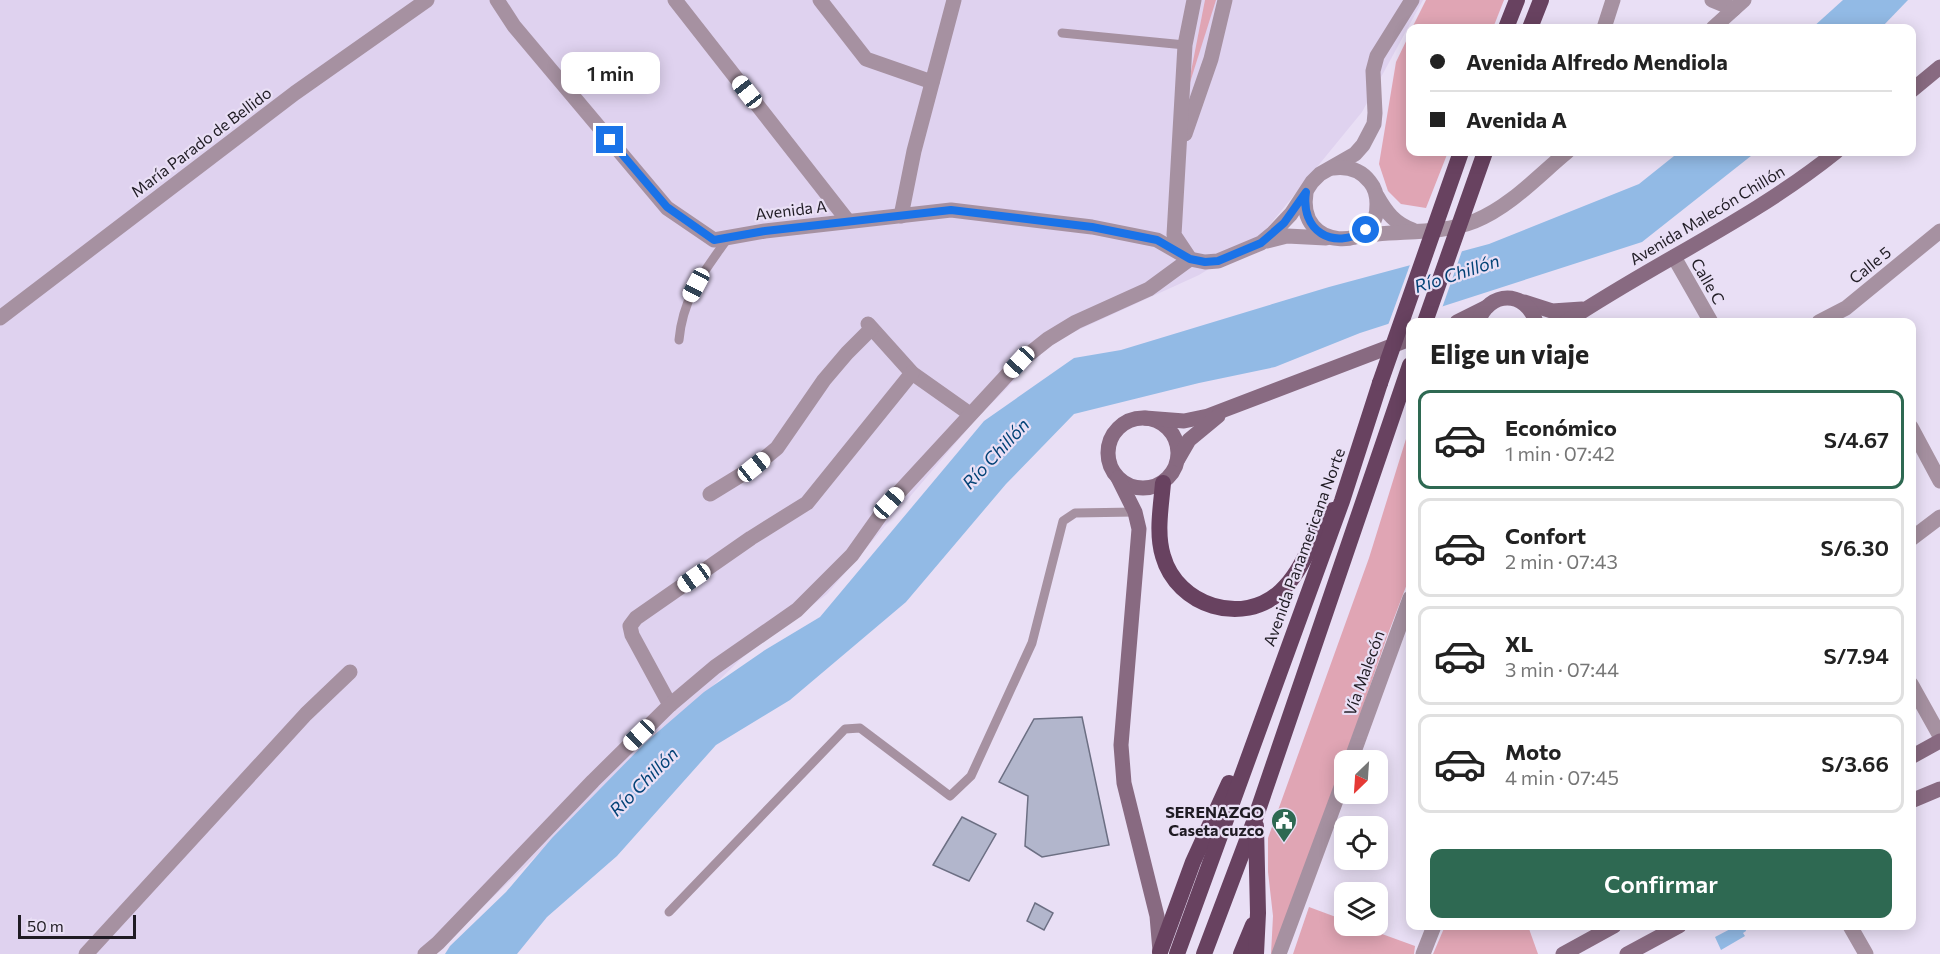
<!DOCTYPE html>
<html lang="es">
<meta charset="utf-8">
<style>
:root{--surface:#fff;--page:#f2f2f2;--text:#222;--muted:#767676;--line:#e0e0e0;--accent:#2e6952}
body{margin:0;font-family:Commissioner,sans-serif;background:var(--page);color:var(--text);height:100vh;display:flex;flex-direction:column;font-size:22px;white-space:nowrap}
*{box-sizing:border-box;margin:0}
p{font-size:20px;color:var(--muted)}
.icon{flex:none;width:33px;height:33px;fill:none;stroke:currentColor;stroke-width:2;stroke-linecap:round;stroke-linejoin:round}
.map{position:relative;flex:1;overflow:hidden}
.details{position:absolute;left:1406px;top:318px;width:510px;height:612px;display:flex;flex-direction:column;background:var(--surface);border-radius:12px;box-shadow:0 3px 15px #0003}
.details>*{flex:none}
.hud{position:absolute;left:1406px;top:24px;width:510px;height:132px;border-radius:12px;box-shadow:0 3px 15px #0003;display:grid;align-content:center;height:132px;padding:0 24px;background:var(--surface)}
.needle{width:39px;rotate:205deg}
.controls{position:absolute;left:1334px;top:750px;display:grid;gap:12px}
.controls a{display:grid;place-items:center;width:54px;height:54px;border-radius:12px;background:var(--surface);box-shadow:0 3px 15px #0003;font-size:30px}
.scale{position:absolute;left:18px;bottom:15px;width:118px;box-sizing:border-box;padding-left:6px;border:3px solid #1f1b23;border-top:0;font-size:16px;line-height:21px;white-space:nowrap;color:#1f1b23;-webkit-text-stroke:4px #e9dff5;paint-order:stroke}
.end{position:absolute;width:27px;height:27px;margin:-14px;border:8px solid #1a73e8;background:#fff;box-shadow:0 0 0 3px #fff}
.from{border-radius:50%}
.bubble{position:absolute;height:42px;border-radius:12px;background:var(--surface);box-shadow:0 3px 15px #0003;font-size:20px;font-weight:600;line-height:42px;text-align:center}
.car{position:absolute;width:18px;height:36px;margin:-18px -9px;border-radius:8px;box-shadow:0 0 4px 2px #0007;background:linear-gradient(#fff 24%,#345 0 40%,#fff 0 76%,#345 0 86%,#fff 0)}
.hud b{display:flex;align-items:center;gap:21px;height:57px;font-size:22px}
.hud b+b{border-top:2px solid var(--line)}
.hud i{width:15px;height:15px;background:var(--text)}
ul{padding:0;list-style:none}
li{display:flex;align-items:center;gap:18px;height:99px;margin:0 12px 9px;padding:0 12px;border:3px solid var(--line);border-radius:12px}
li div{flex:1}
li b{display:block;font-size:22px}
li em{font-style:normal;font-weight:600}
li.on{border-color:var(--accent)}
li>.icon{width:54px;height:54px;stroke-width:1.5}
h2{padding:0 24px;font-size:27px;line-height:72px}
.button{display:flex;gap:12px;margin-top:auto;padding:12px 24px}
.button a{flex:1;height:69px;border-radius:12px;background:var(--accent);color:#fff;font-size:24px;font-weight:600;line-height:69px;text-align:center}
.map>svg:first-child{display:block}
</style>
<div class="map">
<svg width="1940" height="954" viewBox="0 0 1940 954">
<rect width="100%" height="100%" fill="#e9dff5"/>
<polygon fill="#dfd2ef" points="0,0 1423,0 1362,112 1259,238 1199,275 1054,341 977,418 827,594 742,658 434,954 0,954"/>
<g fill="#e0a5b4">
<polygon points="1205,0 1216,0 1187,92"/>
<polygon points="1426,0 1504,0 1493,28 1412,28"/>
<polygon points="1410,33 1410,152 1448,152 1426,208 1401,204 1388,191 1379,164 1396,62"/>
<polygon points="1410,426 1410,576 1388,634 1320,831 1275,954 1271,954 1273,916 1268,872 1268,838 1369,558"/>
<polygon points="1309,907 1344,920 1344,926 1360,926 1415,946 1414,954 1293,954"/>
<polygon points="1445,926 1528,926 1538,954 1433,954"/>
</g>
<g fill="#92bae5">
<polygon points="1843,0 1908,0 1881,28 1812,28"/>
<polygon points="1679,152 1756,152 1642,242 1360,333 1275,367 1199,383 1074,414 1006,484 906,602 790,700 716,745 617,856 547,917 517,954 445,954 450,946 506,892 552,838 645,743 704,692 765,650 820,617 984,421 1074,358 1121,350 1329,287 1489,244 1639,184"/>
<polygon points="1736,926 1741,928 1745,926 1746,931 1743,933 1745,936 1721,950 1715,937"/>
</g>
<polygon fill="#e9dff5" points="1463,248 1441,311 1387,328 1411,262"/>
<g fill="#b2b6cc" stroke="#6c6f83" stroke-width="1.5">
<polygon points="1082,717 1109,845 1042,857 1025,846 1028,796 999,782 1034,719"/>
<polygon points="962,817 996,834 969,881 933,865"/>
<polygon points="1035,903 1053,913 1044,930 1027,921"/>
</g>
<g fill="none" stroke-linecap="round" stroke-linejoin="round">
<g stroke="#a691a1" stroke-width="9">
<polyline points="1062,33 1185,45"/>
<path d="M 679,340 C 683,296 704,272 728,238"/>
<polyline points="669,912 845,729 860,728 950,796 971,776 1032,643 1063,521 1075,513 1135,512"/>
</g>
<g stroke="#a691a1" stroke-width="15">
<polyline points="497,0 514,26 667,208 714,240 765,231 951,210 1092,227 1157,240 1190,259 1205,262 1218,261 1261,243 1273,233 1291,214 1312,182 1320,174 1355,154 1363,145 1374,124 1375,113 1373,71 1377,56 1412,0"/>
<polyline points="675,0 848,221"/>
<polyline points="820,0 866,59 932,82"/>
<polyline points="1712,0 1734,9"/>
<polyline points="1604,28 1613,0"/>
<polyline points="1713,28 1744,0"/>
<polyline points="1185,134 1211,59 1225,0"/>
<path d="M 1306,193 C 1296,251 1379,253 1377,204 C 1377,196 1375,188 1370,182 C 1361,170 1348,166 1333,168"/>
<path d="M 1377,196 C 1386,212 1395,224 1413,230"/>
<polyline points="901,216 914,151 954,0"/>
<path d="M 1355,237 C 1394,229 1437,236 1475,221 C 1510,207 1539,175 1567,152"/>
<polyline points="1267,241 1287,236 1326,238"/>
<polyline points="1188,256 1174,235 1185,45 1194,0"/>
<polyline points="1674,257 1711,322"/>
<polyline points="0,318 295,93 427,0"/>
<polyline points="1819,322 1846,308 1940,231"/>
<polyline points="868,324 912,373 970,414"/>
<polyline points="1911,427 1940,481"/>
<polyline points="710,494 754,467 777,448 824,380 847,353 871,329"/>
<polyline points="1911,539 1940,517"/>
<polyline points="1911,684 1940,736"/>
<polyline points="670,705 632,635 630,626 636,618 751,538 807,503 912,373"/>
<polyline points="1850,926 1866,954"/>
<polyline points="86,954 306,714 350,672"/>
<polyline points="425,954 438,943 593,781 670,705 715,667 797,610 852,555 889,503 1019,362 1048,339 1076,322 1149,289 1190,259"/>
<polyline points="1423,954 1434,926"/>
</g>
<g stroke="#a691a1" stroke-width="15">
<polyline points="1351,760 1410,598"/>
<polyline points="1279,954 1344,779"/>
</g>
<g stroke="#886a81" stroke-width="15">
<polyline points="1911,91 1940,67"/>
<polyline points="1524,302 1552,311 1582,309"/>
<polyline points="1457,322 1487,307"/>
<path d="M 1478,322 C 1489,290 1526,290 1536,322"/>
<path d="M 1566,322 C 1654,263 1753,219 1836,152"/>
<circle cx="1143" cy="453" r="35"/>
<polyline points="1145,418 1184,421 1208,416 1410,339"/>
<polyline points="1178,459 1189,440 1218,416"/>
<polyline points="1118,478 1135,512 1139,529 1121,745 1124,783 1157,916 1160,951"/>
<polyline points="1911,757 1940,741"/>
<polyline points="1911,801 1940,789"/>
<polyline points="1563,954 1614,926"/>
<polyline points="1627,954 1679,926"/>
</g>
<g stroke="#684260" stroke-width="16">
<polyline points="1506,28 1517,0"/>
<polyline points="1530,28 1541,0"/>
<path d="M 1163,483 C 1161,507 1156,533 1163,556 C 1177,606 1243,627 1281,591 C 1305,569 1312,534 1333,510"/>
<polyline points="1160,952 1193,862 1229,783"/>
<polyline points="1177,954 1342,501 1380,383"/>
<polyline points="1204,954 1255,819 1410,365"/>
<polyline points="1241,954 1253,925"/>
<polyline points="1256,954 1258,913 1256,826"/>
</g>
<g stroke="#684260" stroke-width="16">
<polyline points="1425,322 1485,152"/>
<polyline points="1380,383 1461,152"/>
</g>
</g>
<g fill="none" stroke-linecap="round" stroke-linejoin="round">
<path stroke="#1a73e8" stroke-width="8" d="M 610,140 L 667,207 L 714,240 L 765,231 L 951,210 L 1092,227 L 1157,240 L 1190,259 L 1205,262 L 1218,261 L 1261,243 L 1284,223 L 1306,192 C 1300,231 1333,251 1366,230"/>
</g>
<defs>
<symbol id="civic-pin" viewBox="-11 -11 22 30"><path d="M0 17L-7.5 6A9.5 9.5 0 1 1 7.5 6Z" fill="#2e6952" stroke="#e9dff5"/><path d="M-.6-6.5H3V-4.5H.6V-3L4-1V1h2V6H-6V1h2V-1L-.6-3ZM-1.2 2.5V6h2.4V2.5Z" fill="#fff"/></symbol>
</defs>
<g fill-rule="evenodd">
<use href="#civic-pin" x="1269" y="806" width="30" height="40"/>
</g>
<g text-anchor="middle" stroke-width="4.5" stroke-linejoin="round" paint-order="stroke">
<g font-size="16" fill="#1f1b23" stroke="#e9dff5">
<text transform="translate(201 142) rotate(-37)" y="6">María Parado de Bellido</text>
<text transform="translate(791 210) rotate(-7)" y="6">Avenida A</text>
<text transform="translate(1707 215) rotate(-31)" y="6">Avenida Malecón Chillón</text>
<text transform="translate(1870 265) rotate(-39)" y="6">Calle 5</text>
<text transform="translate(1708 281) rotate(60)" y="6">Calle C</text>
<text transform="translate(1304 547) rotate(-70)" y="6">Avenida Panamericana Norte</text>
<text transform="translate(1364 673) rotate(-70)" y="6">Vía Malecón</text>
</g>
<g font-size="16" font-weight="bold" fill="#1f1b23" stroke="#e9dff5" text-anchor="end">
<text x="1264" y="818">SERENAZGO<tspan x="1264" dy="18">Caseta cuzco</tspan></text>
</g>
<g font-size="18" font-style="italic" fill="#024276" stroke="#e9dff5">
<text transform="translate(1457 274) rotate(-18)" y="6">Río Chillón</text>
<text transform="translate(996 454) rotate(-47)" y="6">Río Chillón</text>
<text transform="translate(644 782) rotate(-45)" y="6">Río Chillón</text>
</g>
</g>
</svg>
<div class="controls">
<a><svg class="needle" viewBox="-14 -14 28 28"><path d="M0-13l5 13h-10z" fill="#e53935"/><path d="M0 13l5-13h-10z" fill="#767676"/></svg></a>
<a><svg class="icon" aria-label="locate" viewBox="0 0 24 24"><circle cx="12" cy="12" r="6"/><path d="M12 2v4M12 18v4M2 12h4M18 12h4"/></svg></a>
<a><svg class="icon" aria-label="layers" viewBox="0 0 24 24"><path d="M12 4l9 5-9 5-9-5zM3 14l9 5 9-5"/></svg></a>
</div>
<div class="scale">50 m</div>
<i class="end from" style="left:1366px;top:230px"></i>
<i class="end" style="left:610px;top:140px"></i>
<div class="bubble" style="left:561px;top:52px;width:99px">1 min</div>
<i class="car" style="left:747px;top:92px;rotate:322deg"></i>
<i class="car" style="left:696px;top:285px;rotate:208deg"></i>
<i class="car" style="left:1019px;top:362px;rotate:223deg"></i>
<i class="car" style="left:754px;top:467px;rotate:51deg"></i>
<i class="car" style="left:889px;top:503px;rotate:42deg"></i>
<i class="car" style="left:694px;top:578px;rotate:235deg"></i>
<i class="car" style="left:639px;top:735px;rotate:226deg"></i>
<div class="hud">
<b><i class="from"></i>Avenida Alfredo Mendiola</b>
<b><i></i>Avenida A</b>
</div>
<section class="details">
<h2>Elige un viaje</h2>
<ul>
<li class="on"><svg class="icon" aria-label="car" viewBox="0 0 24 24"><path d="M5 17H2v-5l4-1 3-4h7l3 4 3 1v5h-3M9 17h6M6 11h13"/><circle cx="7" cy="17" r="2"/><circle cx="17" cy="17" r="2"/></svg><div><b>Económico</b><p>1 min · 07:42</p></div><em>S/4.67</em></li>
<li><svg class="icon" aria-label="car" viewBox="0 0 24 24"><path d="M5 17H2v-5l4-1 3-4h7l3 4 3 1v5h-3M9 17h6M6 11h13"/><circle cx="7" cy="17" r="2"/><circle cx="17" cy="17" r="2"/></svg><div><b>Confort</b><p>2 min · 07:43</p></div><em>S/6.30</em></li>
<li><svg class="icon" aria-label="car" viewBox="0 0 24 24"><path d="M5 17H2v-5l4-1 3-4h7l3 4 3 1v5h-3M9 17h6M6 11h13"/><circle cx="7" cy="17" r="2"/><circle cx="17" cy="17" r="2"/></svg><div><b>XL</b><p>3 min · 07:44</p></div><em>S/7.94</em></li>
<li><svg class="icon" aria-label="car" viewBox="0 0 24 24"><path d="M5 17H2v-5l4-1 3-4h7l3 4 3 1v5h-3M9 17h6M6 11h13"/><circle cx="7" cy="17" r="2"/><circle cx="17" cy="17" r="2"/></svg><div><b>Moto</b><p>4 min · 07:45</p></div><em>S/3.66</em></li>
</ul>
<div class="button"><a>Confirmar</a></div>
</section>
</div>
